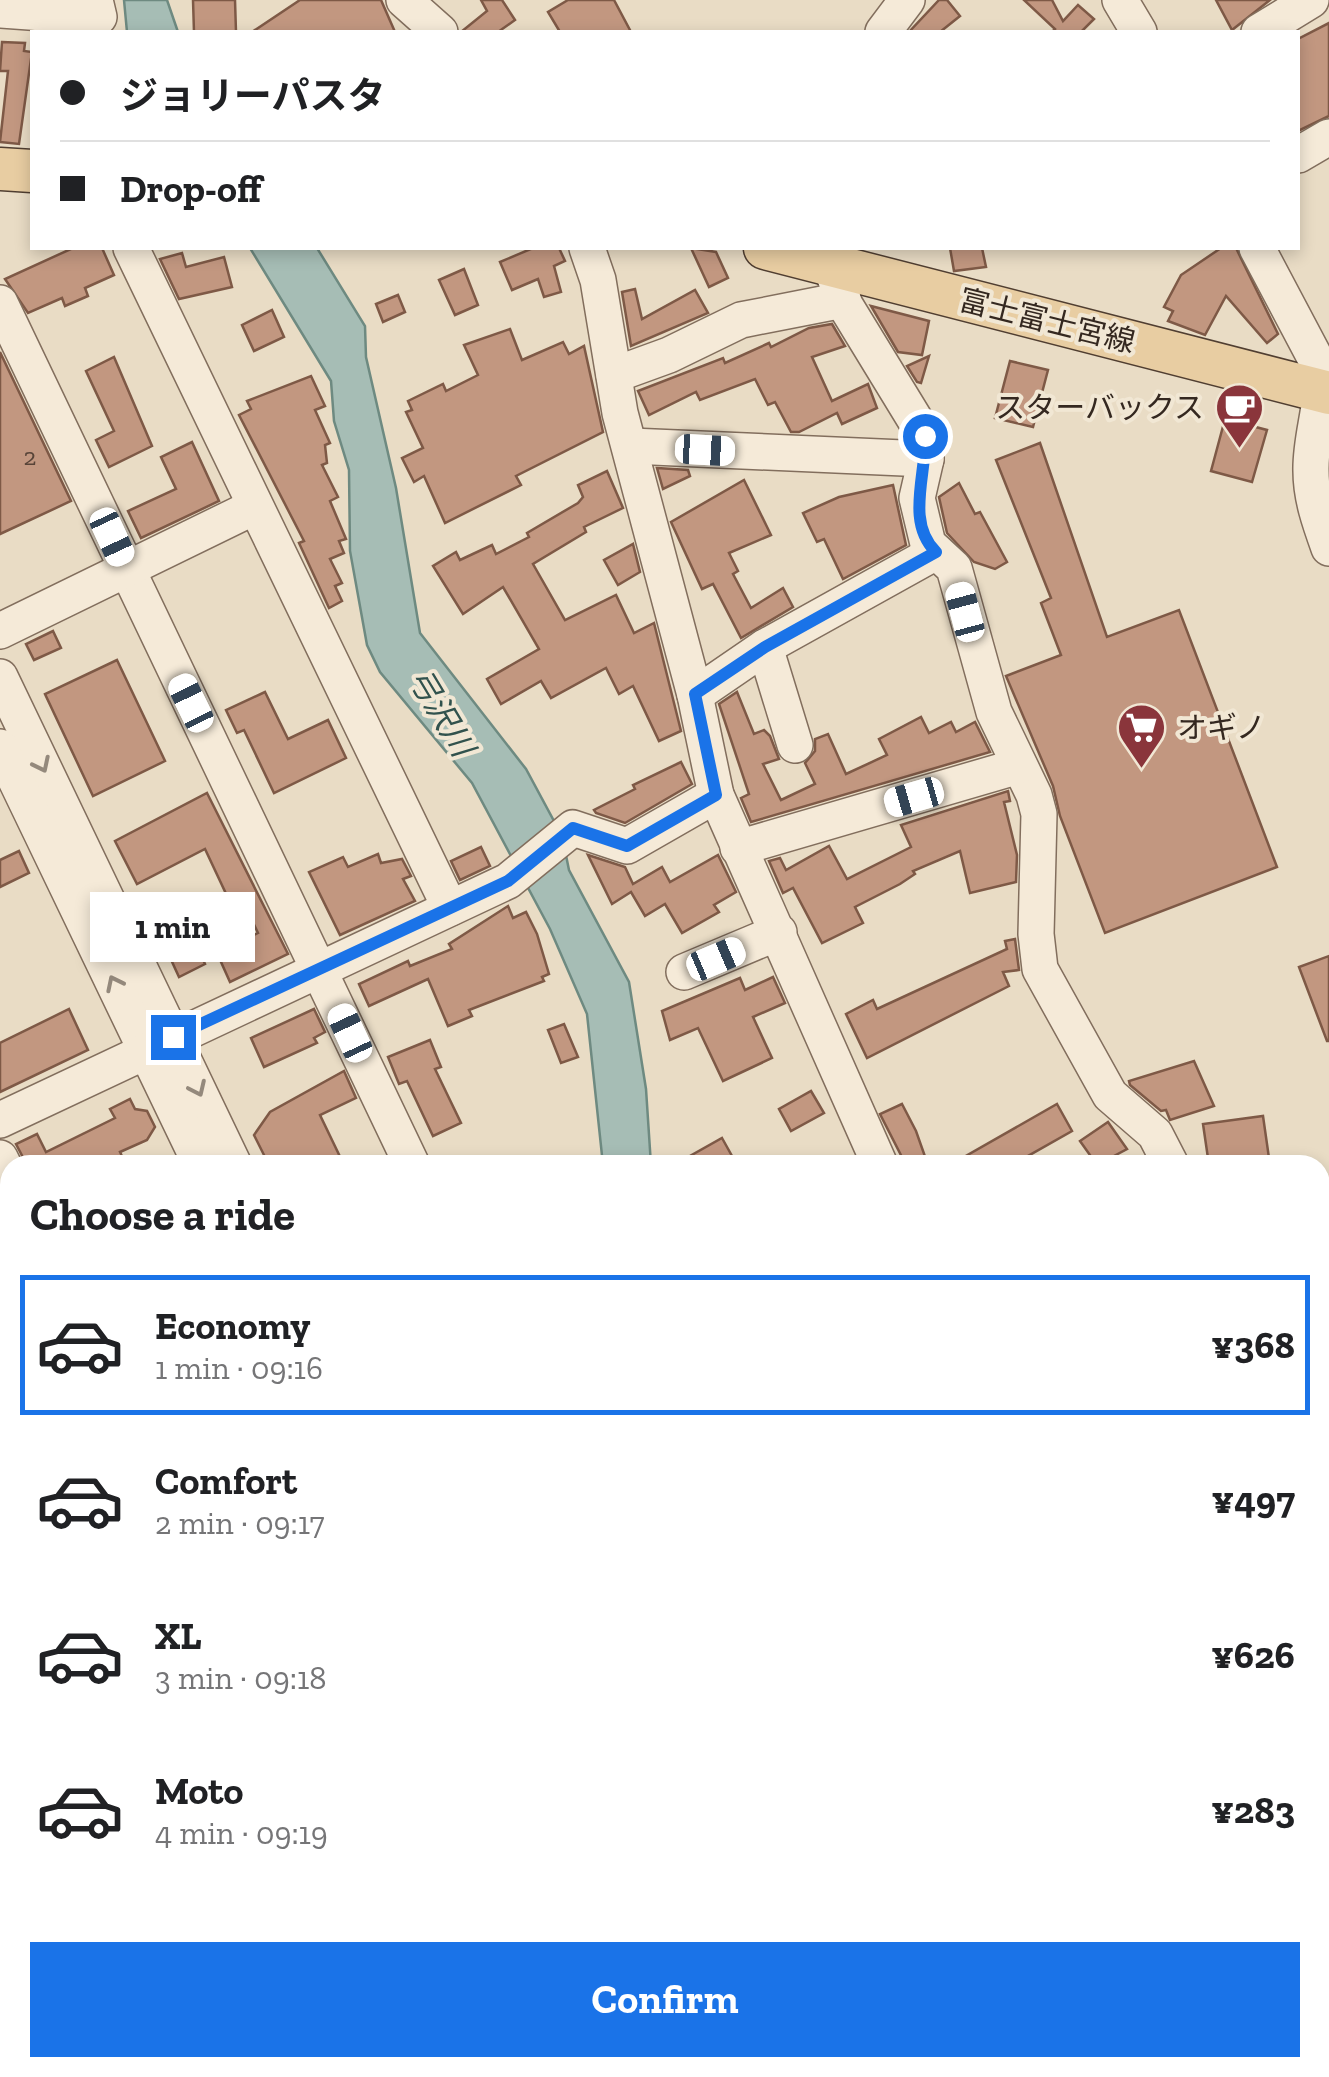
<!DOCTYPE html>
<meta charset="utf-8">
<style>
:root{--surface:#fff;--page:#f6f6f6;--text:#202124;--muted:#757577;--line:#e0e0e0;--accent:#1a73e8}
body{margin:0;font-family:"Zilla Slab","Noto Sans JP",serif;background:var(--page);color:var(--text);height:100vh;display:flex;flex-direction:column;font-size:38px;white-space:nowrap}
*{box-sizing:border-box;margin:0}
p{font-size:32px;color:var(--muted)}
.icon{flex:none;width:55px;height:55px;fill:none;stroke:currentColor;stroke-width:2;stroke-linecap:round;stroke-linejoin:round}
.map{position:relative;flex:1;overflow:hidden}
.drawer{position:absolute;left:0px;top:1155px;width:1330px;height:922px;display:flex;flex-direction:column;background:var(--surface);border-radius:30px 30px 0 0;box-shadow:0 5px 15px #0003}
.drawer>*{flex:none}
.guide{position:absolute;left:30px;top:30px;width:1270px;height:220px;border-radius:0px;box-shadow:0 5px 15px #0003;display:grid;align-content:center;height:220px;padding:0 30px;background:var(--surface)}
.end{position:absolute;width:45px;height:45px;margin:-22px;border:12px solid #1a73e8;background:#fff;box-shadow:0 0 0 5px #fff}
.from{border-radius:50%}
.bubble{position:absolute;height:70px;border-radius:0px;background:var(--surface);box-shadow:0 5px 15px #0003;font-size:32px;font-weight:700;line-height:70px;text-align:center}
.car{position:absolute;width:30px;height:60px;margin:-30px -15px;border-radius:12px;box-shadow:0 0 8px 2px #0007;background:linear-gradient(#fff 24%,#345 0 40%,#fff 0 76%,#345 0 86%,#fff 0)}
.guide b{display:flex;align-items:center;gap:35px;height:95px;font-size:38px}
.guide b+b{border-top:2px solid var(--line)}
.guide i{width:25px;height:25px;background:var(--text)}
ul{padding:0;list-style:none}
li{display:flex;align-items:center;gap:30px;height:140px;margin:0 20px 15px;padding:0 10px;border:5px solid transparent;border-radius:0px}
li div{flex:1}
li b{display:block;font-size:38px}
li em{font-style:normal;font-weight:700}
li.on{border-color:var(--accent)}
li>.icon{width:90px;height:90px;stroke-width:1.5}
h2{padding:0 30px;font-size:45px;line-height:120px}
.action{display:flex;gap:20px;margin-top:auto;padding:20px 30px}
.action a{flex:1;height:115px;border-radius:0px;background:var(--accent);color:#fff;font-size:40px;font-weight:700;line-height:115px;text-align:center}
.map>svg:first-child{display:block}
</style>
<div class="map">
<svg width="1329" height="2077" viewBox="0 0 1329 2077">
<rect width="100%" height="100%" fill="#e9dcc5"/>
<polygon fill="#ddd4b4" points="545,2068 618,2068 623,2077 549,2077"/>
<g fill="#a6bdb5" stroke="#6e8a81" stroke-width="2.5">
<polygon points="124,0 167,0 178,32 127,32"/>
<polygon points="250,248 317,248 365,326 366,357 396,488 420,633 526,769 562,836 569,870 629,982 646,1089 651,1165 603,1165 587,1014 550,929 472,783 380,672 367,645 350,551 349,470 334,421 331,381"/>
<polygon points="1129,2068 1168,2068 1171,2077 1131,2077"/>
</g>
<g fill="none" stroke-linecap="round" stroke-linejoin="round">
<polyline stroke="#6e8a81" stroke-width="8" points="0,1331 10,1327"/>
</g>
<g fill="#c29780" stroke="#7e5946" stroke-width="2.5">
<polygon points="193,0 235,0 236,32 194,32"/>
<polygon points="300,0 381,0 395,32 252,32"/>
<polygon points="481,0 502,0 515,20 498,32 461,32 487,11"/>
<polygon points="568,0 614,0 631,32 560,32 548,12"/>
<polygon points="939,0 947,0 960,16 940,32 909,32"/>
<polygon points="1024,0 1052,0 1063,21 1078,5 1094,19 1081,32 1052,32 1055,29"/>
<polygon points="1216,0 1270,0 1232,30"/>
<polygon points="1329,23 1329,116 1298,131 1298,39"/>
<polygon points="2,42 25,43 24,51 32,52 19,144 0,142 8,71 0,71"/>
<polygon points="73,248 102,248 114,275 85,288 88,296 65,306 62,298 28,313 5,279"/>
<polygon points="533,248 559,248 565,261 554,266 561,292 544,297 538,279 512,290 500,262"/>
<polygon points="691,248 716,252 728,278 709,287"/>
<polygon points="950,248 982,248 986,267 954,271"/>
<polygon points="1221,248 1236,248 1278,334 1267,343 1226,296 1205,335 1168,321 1173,311 1164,307 1181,275"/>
<polygon points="182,253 186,267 224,257 232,287 179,299 160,259"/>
<polygon points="464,269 478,305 455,315 439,280"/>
<polygon points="635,289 642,319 695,290 708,313 631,346 622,292"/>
<polygon points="398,295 405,312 383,322 376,304"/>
<polygon points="871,306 929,321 922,355 898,352"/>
<polygon points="272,310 284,337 254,351 242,325"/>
<polygon points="832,324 845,346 812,357 832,401 868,384 877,408 842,424 837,413 799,432 791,432 775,402 768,405 755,379 700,400 696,392 649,415 638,391 723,358 725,363 769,343 771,347 809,328"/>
<polygon points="510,329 522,360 563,342 569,354 584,346 603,432 516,476 521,485 445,523 424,476 414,482 402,458 423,448 406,412 412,410 408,401 443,384 446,391 478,375 464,345"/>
<polygon points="0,352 71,501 0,534"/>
<polygon points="929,356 921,383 917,382 907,366"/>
<polygon points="114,357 152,446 109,467 96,440 114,431 86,371"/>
<polygon points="1010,361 1048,370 1033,427 995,418"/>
<polygon points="311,376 325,406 315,410 330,443 325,445 327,463 322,465 338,497 330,501 346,539 339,541 344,553 330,559 342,583 335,586 342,601 329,608 299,543 304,541 239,415 251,409 247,401"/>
<polygon points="1225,419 1267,430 1252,482 1211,471"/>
<polygon points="192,442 219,501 141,538 128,511 176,489 161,457"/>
<polygon points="1040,443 1107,637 1179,610 1277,867 1105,933 1060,816 1053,786 1006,676 1061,655 1041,603 1051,598 996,460"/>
<polygon points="657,468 688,470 690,476 663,489"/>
<polygon points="607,471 623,508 584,527 586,532 533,564 565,620 616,595 634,633 654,623 681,731 659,741 633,686 619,694 606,668 551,698 541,681 501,704 487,679 539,649 503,587 463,614 433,566 456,552 460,560 492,545 496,554 529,537 527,533 578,503 583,497 578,485"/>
<polygon points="744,480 771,535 729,553 738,571 733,574 751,608 783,588 793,607 741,638 713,584 702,589 671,522"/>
<polygon points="959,483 975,514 980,512 1007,562 995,569 974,562 947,533 939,497"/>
<polygon points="893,485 906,545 843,579 824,539 817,542 803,513 839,497"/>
<polygon points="633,544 640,572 618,585 604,560"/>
<polygon points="53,631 61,648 34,660 26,644"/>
<polygon points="117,660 165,761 93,796 45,694"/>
<polygon points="265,692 288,739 328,720 346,758 274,793 244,730 237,733 226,710"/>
<polygon points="737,692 754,734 764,730 770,736 779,759 763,764 781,800 815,784 805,763 815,751 815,739 828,734 846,774 887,755 879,739 921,717 929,733 951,722 956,732 975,722 990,752 751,822 741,798 749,794 719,704"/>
<polygon points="681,762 692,784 625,823 596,813 594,810 635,789 633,785"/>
<polygon points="1008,791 1010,801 1004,802 1017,855 1016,882 970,893 960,851 913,871 915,874 900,884 855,907 863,923 822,943 793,888 783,893 769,861 780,858 786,870 829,846 847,879 911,847 901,825"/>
<polygon points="207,793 288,954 230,982 217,953 258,933 240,895 229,900 205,849 137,884 115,841"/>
<polygon points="481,847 490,866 460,880 451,861"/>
<polygon points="19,851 29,873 0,887 0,860"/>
<polygon points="378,854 381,863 402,859 411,876 403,879 415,901 340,935 309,872 343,857 348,867"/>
<polygon points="588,855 625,867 633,884 662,867 670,882 718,855 736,892 714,905 719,912 682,933 665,904 645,916 631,892 612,904"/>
<polygon points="508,906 513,918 526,912 537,934 549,974 542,977 544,981 469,1010 472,1016 448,1026 428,979 369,1006 359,984 408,961 410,966 452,949 449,944"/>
<polygon points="189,930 205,964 179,977 163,942"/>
<polygon points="1015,939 1019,970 1003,972 1009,986 867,1058 846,1014 873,1000 877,1009 1007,949 1005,941"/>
<polygon points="1329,956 1329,1041 1327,1041 1299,967"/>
<polygon points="773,977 785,1003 753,1017 772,1058 723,1081 698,1028 670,1040 662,1011 740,978 745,990"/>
<polygon points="69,1009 88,1050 0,1092 0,1043"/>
<polygon points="314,1009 325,1032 314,1038 317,1043 264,1067 251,1038"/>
<polygon points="564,1024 578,1057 561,1063 548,1030"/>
<polygon points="430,1040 441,1067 435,1069 461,1123 433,1136 407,1081 399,1084 388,1057"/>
<polygon points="1194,1061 1214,1106 1170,1120 1166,1110 1161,1111 1130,1085 1129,1081"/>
<polygon points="344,1071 356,1098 320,1115 344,1165 269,1165 254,1135 270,1112"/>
<polygon points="811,1091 824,1113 791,1131 779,1109"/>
<polygon points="130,1099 135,1109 147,1111 155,1127 147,1140 120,1152 126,1165 27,1165 16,1144 37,1134 46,1152 115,1118 110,1109"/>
<polygon points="902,1104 916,1131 928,1165 906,1165 880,1114"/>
<polygon points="1057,1104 1072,1131 1012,1165 950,1165"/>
<polygon points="1263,1116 1270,1165 1209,1165 1203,1124"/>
<polygon points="1108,1122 1127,1149 1097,1165 1080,1141"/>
<polygon points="722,1138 737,1165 674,1165"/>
</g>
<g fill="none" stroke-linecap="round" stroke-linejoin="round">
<defs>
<g id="minor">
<polyline points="404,0 440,32"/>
<polyline points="1120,0 1139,32"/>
<polyline points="0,10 99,17 95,0"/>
<polyline points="883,32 907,0"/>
<polyline points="1259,32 1311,0"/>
<polyline points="1298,155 1329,137"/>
<polyline points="131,248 450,908"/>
<polyline points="587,248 598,280 620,413 695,695 716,795 880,1165"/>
<path d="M 1257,248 L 1321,369 C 1324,404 1310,437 1311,471 C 1311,498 1320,523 1329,548"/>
<polyline points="830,264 845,305 925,436 926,459 917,498 928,544 954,568 994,712 1034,795 1039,814 1036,934 1040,969 1110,1095 1155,1134 1171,1165"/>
<polyline points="0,303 412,1165"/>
<polyline points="614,375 669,355 741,320 843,300"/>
<polyline points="631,446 926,459"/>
<polyline points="0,631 254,507"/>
<polyline points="765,647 795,745"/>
<polyline points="0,677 234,1165"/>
<polyline points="695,695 765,647 936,552"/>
<polyline points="0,747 201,1165"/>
<polyline points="738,848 1019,766"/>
<polyline points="684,972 779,932"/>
<polyline points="0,1120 508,881 573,828 627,846 716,795"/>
<polyline points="0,1158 10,1178"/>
<polyline points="0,1416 10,1411"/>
<polyline points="1320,1483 1329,1478"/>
<polyline points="0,1592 10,1588"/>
<polyline points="1320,1740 1329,1752"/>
<polyline points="0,1769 10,1764"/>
<polyline points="1320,1816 1329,1809"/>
<polyline points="0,1946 10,1941"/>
<polyline points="430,2068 432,2077"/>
<polyline points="635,2068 640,2077"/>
<polyline points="667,2068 672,2077"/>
<polyline points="972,2068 976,2077"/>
<polyline points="114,2077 134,2068"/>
<polyline points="753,2077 772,2068"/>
</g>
<g id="major">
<polyline points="0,169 32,171"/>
<polyline points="765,248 1329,393"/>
</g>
</defs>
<use href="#minor" stroke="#826e5d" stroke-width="38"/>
<use href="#major" stroke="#503e31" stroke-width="45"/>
<use href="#minor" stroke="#f5ead8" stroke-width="35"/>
<use href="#major" stroke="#e8cda2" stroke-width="42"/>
</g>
<defs><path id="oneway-chevron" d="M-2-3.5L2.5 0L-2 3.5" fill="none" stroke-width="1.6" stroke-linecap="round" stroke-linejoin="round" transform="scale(2.5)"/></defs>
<g stroke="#94897c">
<use href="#oneway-chevron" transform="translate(42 765) rotate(64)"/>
<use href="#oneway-chevron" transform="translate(114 983) rotate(-116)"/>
<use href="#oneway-chevron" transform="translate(198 1089) rotate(65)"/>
</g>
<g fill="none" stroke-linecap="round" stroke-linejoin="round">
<path stroke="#1a73e8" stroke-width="12" d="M 173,1037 L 508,881 L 573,828 L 627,846 L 716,795 L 695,694 L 765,647 L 936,552 C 905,522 927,473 925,436"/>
</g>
<defs>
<symbol id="cafe-pin" viewBox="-11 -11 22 30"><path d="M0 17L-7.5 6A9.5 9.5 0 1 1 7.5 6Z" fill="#8a353b" stroke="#f1e7d4"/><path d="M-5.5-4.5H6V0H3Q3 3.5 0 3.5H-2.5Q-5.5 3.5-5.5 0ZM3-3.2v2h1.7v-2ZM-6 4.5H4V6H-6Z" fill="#fff"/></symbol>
<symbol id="supermarket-pin" viewBox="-11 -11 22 30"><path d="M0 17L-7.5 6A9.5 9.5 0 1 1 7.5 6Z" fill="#8a353b" stroke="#f1e7d4"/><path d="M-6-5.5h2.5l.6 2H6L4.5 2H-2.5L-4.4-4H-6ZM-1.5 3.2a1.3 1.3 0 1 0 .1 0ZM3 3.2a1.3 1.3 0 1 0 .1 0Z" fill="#fff"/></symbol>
</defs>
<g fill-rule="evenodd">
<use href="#cafe-pin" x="1212" y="380" width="55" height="75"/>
<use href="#supermarket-pin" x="1114" y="700" width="55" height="75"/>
</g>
<g text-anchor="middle" stroke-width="8" stroke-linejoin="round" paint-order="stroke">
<g font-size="25" fill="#584438">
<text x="30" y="465">2</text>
</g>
<g font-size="30" fill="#342820" stroke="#f1e7d4">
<text transform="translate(1047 321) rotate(14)" y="10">富士富士宮線</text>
</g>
<g font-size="30" fill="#342820" stroke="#f1e7d4" text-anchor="end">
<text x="1204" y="418">スターバックス</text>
<text x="1177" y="738" text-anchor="start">オギノ</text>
</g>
<g font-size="32" font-style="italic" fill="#31524d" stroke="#f1e7d4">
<text transform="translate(441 712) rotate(59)" y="11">弓沢川</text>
</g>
</g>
</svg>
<i class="end from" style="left:925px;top:436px"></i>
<i class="end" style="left:173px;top:1037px"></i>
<div class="bubble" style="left:90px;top:892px;width:165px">1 min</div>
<i class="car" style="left:705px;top:450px;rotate:93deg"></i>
<i class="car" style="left:112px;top:537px;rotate:155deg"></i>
<i class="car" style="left:965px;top:612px;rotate:345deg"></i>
<i class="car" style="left:191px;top:703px;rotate:334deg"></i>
<i class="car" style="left:914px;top:797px;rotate:254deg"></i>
<i class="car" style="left:716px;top:959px;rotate:67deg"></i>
<i class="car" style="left:350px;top:1033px;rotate:335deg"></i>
<div class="guide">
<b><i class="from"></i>ジョリーパスタ</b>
<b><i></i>Drop-off</b>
</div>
<section class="drawer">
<h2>Choose a ride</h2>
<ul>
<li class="on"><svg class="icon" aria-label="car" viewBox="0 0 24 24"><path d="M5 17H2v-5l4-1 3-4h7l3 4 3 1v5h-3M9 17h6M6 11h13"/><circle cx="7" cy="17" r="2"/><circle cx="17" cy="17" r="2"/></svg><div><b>Economy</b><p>1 min · 09:16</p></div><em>¥368</em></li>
<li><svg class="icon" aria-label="car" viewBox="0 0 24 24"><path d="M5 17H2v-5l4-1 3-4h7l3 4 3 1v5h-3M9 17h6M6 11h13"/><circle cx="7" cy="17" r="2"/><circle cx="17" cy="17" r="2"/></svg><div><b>Comfort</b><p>2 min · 09:17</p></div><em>¥497</em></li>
<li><svg class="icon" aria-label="car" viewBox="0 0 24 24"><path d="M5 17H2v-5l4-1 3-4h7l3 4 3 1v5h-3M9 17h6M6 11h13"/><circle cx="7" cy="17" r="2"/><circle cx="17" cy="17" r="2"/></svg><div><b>XL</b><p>3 min · 09:18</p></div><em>¥626</em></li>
<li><svg class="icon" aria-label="car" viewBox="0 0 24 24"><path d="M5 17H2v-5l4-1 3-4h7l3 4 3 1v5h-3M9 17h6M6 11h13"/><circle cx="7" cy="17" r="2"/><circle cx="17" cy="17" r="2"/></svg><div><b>Moto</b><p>4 min · 09:19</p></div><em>¥283</em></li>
</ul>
<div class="action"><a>Confirm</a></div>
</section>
</div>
